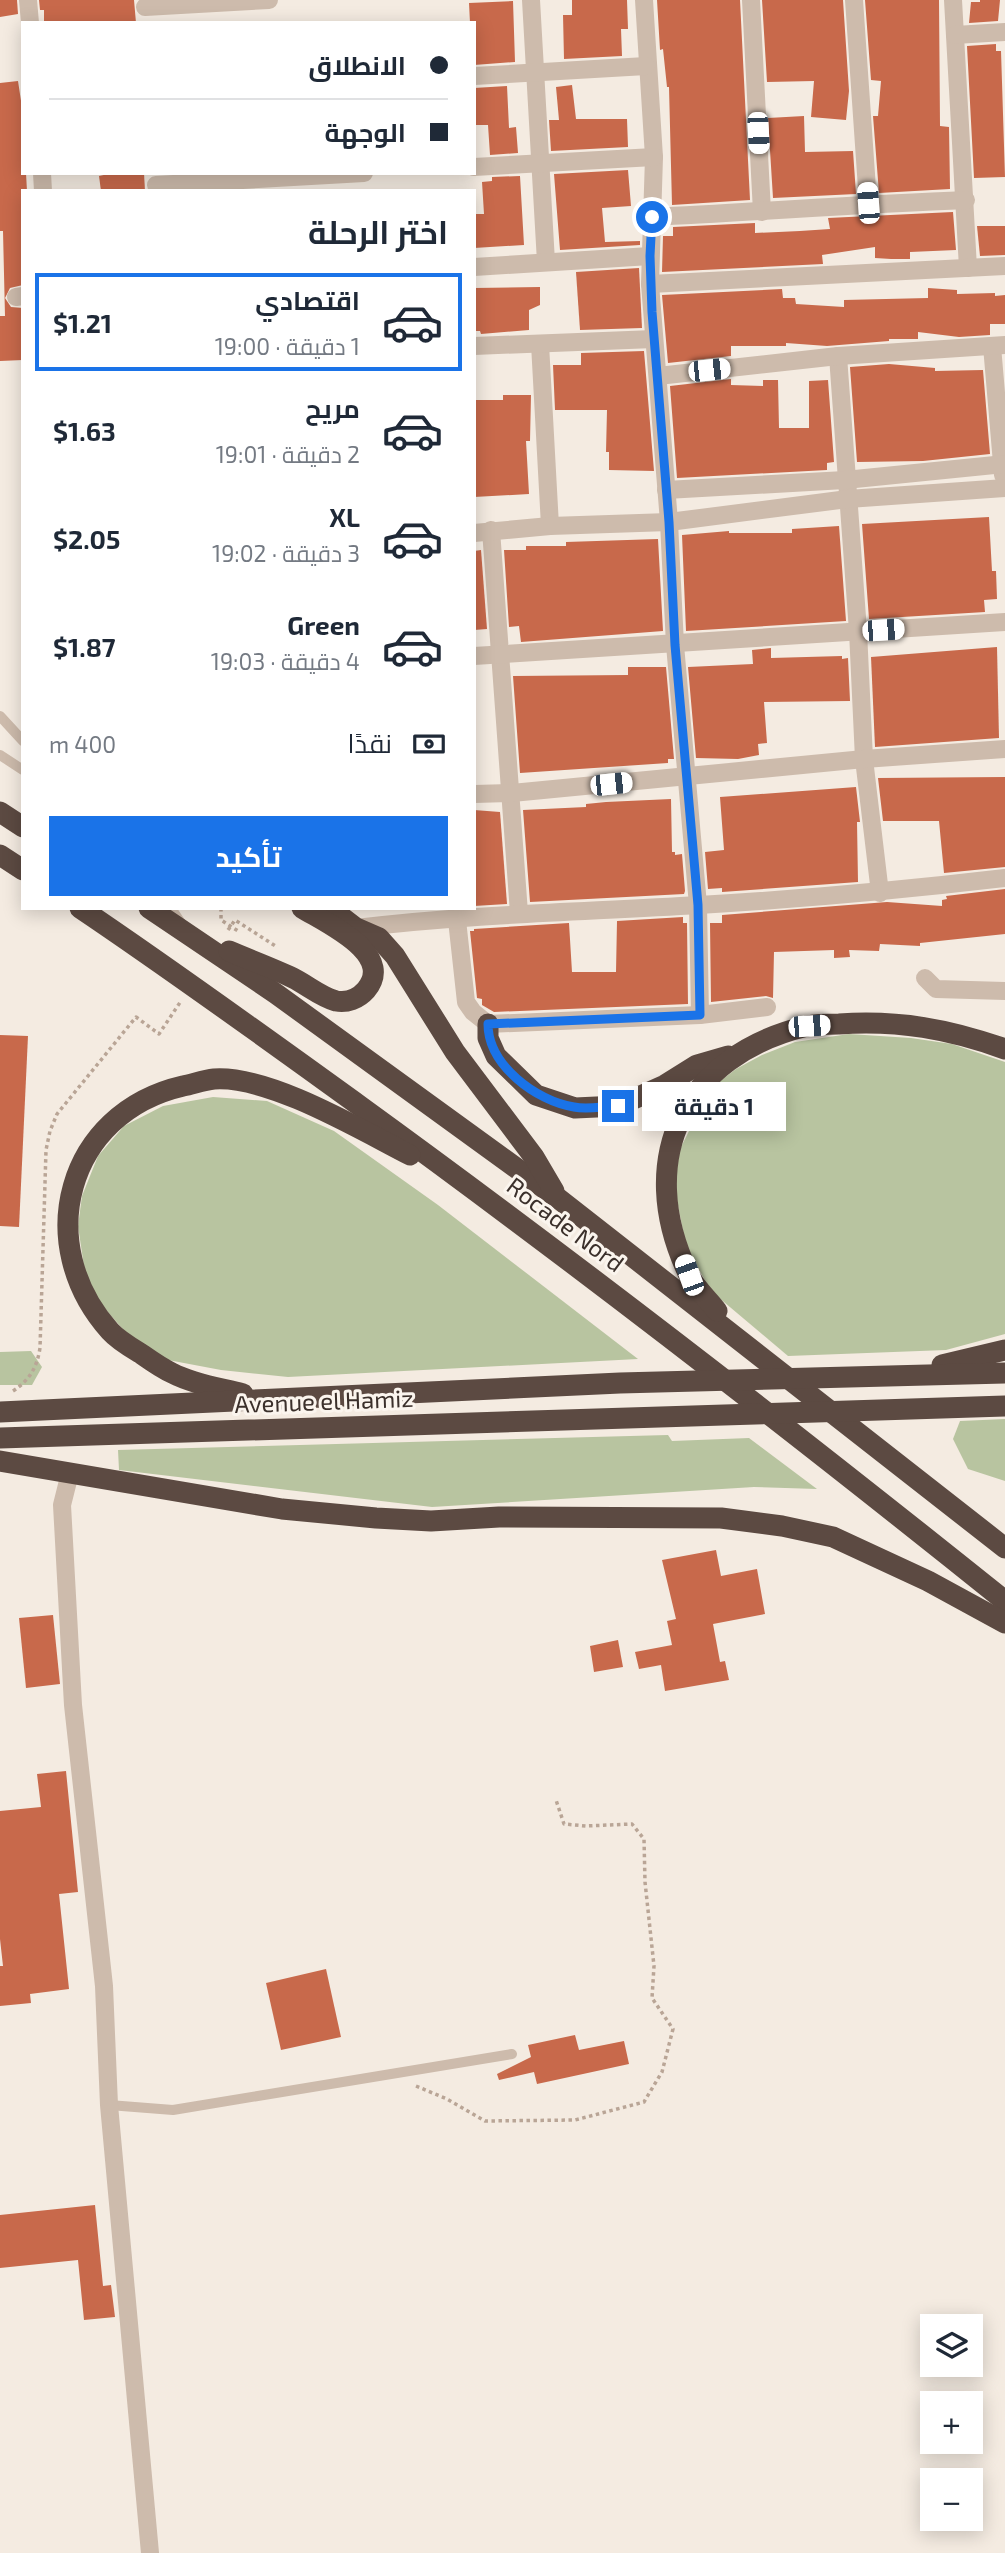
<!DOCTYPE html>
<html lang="ar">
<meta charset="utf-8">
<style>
:root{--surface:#fff;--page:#f2f2f3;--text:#1f2937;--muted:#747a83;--line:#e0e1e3;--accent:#1a73e8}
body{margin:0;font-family:"Exo 2",Cairo,sans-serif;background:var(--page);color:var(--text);direction:rtl;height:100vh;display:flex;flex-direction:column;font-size:26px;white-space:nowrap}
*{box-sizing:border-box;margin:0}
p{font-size:23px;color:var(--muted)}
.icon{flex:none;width:38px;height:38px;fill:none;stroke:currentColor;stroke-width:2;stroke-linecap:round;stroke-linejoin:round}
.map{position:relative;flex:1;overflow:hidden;direction:ltr}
.details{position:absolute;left:21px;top:189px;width:455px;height:721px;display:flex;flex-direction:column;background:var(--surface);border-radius:0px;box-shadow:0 4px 18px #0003;direction:rtl}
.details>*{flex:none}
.hud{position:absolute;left:21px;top:21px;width:455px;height:154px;border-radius:0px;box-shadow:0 4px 18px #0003;direction:rtl;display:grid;align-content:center;height:154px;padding:0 28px;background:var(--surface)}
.buttons{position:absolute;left:920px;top:2314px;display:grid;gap:14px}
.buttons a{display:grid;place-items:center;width:63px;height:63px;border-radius:0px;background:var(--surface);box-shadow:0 4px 18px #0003;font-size:35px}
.end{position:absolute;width:32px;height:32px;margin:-16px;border:9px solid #1a73e8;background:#fff;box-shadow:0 0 0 4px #fff}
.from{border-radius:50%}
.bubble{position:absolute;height:49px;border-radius:0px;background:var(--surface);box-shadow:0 4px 18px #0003;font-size:23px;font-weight:700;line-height:49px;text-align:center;direction:rtl}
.car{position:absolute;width:21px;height:42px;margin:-21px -10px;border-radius:9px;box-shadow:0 0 5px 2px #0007;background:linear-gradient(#fff 24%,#345 0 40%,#fff 0 76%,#345 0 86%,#fff 0)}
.hud b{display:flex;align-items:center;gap:24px;height:66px;font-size:26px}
.hud b+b{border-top:2px solid var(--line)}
.hud i{width:18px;height:18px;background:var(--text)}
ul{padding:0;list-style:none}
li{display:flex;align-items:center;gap:21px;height:98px;margin:0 14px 10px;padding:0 14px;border:4px solid transparent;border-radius:0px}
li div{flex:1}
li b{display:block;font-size:26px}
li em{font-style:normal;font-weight:700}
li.on{border-color:var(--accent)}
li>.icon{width:63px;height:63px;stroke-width:1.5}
h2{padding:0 28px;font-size:32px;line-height:84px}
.pay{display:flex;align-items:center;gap:18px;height:77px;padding:0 28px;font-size:26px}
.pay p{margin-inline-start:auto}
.button{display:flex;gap:14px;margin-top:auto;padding:14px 28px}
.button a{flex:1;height:80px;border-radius:0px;background:var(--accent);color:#fff;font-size:28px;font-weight:700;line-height:80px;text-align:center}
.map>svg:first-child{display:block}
</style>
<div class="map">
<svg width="1005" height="2553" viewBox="0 0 1005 2553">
<rect width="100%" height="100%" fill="#f4ebe1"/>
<g fill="#b8c4a0">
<polygon points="849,1034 911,1038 952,1044 1005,1062 1005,1334 946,1350 788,1356 718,1297 707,1284 686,1246 674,1185 680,1149 710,1089 736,1069 762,1055 795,1042"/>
<polygon points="213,1097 267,1101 334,1131 438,1205 638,1359 288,1377 221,1370 168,1360 127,1334 100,1303 85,1273 78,1226 82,1196 98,1156 124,1126 163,1106"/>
<polygon points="31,1351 42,1367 32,1385 0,1385 0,1352"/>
<polygon points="1005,1419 1005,1481 968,1469 953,1439 960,1421"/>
<polygon points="668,1435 672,1441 749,1438 817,1489 754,1487 432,1507 119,1470 118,1450"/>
</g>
<g fill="#c8694b">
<polygon points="0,0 17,0 18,14 0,17"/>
<polygon points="39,0 134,0 136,23 44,23 44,10 40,10"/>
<polygon points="572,0 627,0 628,29 621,29 622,56 564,59 563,15 572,15"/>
<polygon points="657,0 740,0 750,200 672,205 669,87 667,87 663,49 660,50"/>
<polygon points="762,0 843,0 849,91 846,120 811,117 814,81 767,82"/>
<polygon points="865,0 939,0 940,126 949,127 950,189 879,193 873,116 878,116 881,81 871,80"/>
<polygon points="980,0 1000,0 998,21 969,23 971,2 980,2"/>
<polygon points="513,1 515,62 474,65 474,23 470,23 469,3"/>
<polygon points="996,44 996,51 1001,51 1005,177 974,178 967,46"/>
<polygon points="18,81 23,114 23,173 26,173 27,191 23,191 23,285 10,288 5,298 11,307 23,308 23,360 0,361 0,316 5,316 3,231 0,231 0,83"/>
<polygon points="572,85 576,119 627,119 628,147 551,151 549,120 559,120 556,87"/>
<polygon points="507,86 509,128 516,127 518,153 490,155 488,125 474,125 474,88"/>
<polygon points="804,116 805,152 853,151 856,194 773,198 768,118"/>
<polygon points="628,170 631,206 602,208 605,242 640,241 640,245 560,250 554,174"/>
<polygon points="113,173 144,173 145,191 101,191 99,176"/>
<polygon points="520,176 524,245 474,248 474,214 484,214 482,182 492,181 492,177"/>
<polygon points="953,212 956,250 910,252 910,259 891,259 875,258 875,247 822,255 823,264 662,272 663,236 673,236 673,227 755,223 755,233 800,231 830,229 828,218"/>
<polygon points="977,226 1005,226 1005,255 980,256"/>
<polygon points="639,268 642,328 580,330 576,272"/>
<polygon points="540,287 540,305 529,310 529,330 481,334 480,331 474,331 474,288"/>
<polygon points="928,288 957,290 957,294 995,293 995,296 1005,295 1005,324 990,324 990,335 959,337 918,332 918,339 889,339 889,341 827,346 786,343 786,346 731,346 731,356 668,363 662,295 782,289 783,298 795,298 796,304 844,307 844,300 928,298"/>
<polygon points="644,351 654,471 609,470 609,452 606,452 607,410 555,410 553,365 581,365 581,353"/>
<polygon points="889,364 935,368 935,371 983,370 990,454 923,461 857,462 850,367"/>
<polygon points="731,379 731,385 763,386 763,380 778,380 779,428 809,428 809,381 828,380 834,462 827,463 827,470 677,478 670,386"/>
<polygon points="503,395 531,395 530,441 526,441 529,494 474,497 474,400 503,400"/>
<polygon points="989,517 992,571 996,571 997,599 984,600 985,612 869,619 862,524"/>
<polygon points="839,526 846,621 686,631 682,535 729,531 729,533 792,533 792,529"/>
<polygon points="658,539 663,631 521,642 519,626 509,627 504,550 526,550 526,546 566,546 566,542"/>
<polygon points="481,550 487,629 474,630 474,551"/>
<polygon points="997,647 999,738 875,747 871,657"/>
<polygon points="771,648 771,658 842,656 842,659 848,658 850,701 764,702 767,743 758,744 759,755 738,759 696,758 688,667 753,664 752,650"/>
<polygon points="628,667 666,667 674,759 668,759 668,763 520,773 513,676 628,675"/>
<polygon points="1005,777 1005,867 944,873 939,821 883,821 878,778"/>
<polygon points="856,787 860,822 857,822 858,882 722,892 722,888 708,889 705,852 724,850 720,797"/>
<polygon points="671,799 672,852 675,852 675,855 682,854 685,891 684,894 530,902 523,810 586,807 586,804 606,802"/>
<polygon points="474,810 500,812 507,904 474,906"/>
<polygon points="1005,889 1005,934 920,943 920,946 880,944 879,951 849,950 850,957 834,958 834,950 774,952 773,998 766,996 711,1002 710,923 722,923 722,915 887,902 942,906 942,900 947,899 946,896"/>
<polygon points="683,917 683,923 687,923 688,1004 494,1012 482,1005 482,999 477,998 470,931 474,931 474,929 569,923 572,972 616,972 617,921"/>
<polygon points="0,1035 28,1036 19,1227 0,1226"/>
<polygon points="716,1550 721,1576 757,1569 765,1614 713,1624 720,1662 725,1661 729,1680 665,1691 661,1665 639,1669 635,1652 672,1645 667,1621 676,1619 662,1560"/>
<polygon points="53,1615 60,1684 26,1688 19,1618"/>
<polygon points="618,1640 623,1667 594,1672 590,1646"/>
<polygon points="66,1771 78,1892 59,1894 69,1989 30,1994 31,2003 0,2006 0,1966 3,1966 0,1939 0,1811 41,1807 37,1774"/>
<polygon points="326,1969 341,2037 281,2050 266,1983"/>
<polygon points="575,2035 579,2050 624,2041 629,2064 537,2084 534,2072 499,2080 497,2074 531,2057 528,2045"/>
<polygon points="95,2205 103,2286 111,2285 115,2317 84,2320 78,2260 0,2268 0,2215"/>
</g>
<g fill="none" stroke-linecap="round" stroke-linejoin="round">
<g stroke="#b9a596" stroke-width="3.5" stroke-dasharray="3.5 3.5" stroke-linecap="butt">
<polyline points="221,908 221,920 238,931"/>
<polyline points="228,930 235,920 277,947"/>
<path d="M 13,1391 C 30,1380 37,1367 40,1348 L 46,1150 L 50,1131 L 57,1114 L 136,1017 L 159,1034 L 181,1001"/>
<polyline points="416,2086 447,2099 485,2121 575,2120 644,2102 662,2072 673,2029 652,1998 654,1966 645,1882 644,1839 632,1824 586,1826 564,1824 556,1800"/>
</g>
<g stroke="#cdbbac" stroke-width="10">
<polyline points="0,716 23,741"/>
<polyline points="0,755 23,770"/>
<polyline points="171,908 181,923"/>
<polyline points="109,2105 173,2110 512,2054"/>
</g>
<g stroke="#cdbbac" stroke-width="18">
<polyline points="28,0 30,23"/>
<polyline points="531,0 546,262"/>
<polyline points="644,0 654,157 650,284 669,522 675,645 698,905 700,1015"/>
<polyline points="751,0 762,212"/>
<polyline points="854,0 868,203"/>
<polyline points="953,0 968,268"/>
<polyline points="145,7 269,0"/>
<polyline points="955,35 1005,32"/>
<polyline points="474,76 646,66"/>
<polyline points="474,167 654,157"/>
<polyline points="42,173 43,191"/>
<polyline points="156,185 364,173"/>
<path d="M 652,217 C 757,212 861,204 966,200"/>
<polyline points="474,267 650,256"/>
<polyline points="650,284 1005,266"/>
<polyline points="16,297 23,296"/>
<polyline points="540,344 550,526"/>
<polyline points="474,346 654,339"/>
<polyline points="992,346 1003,475"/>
<polyline points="838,356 858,631 864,759 880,893"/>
<polyline points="658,376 838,356 1005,345"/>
<polyline points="666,490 845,480 1005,464"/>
<polyline points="491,530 519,913"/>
<polyline points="474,533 550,526 669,522 848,499 1005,488"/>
<polyline points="474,656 1005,622"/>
<polyline points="474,794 512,793 864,759 1005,749"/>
<polyline points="457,920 466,1002 473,1012 488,1024 700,1015 767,1007"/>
<path d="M 356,928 C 470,914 585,912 699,905 C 802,899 903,890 1005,878"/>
<polyline points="925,978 936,989 1005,991"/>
<polyline points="70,1473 62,1505 73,1705 104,1986 109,2105 150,2553"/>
</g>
<g stroke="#5c4a42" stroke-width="21">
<polyline points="0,812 23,827"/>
<polyline points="0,855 23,870"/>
<path d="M 80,908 C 175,972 267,1039 360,1106 C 579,1265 793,1431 1005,1601"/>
<polyline points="149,908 275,993 559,1199 1005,1548"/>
<polyline points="330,908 356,928 379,938 395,956 455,1052 534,1157 554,1191"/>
<path d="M 229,951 C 250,960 272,968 293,978 C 307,985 321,997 336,1001 C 347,1003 358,999 366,990 C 396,954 326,923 302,908"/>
<polyline points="488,1024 488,1038 496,1056 536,1095 575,1108 618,1106 665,1085 697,1065 728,1056"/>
<path d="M 717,1311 C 708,1299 694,1287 688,1273 C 634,1159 684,1055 807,1026 C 817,1024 829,1024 839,1024 C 899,1020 949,1029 1005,1049"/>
<polyline points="942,1365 1005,1350"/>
<path d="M 243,1394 C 220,1388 193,1384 172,1373 C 161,1368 150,1360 140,1353 C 130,1347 118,1340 110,1331 C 32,1244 66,1113 183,1086 C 193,1084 204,1080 214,1079 C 269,1075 361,1130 410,1155"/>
<polyline points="0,1412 620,1383 1005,1373"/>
<polyline points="0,1438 1005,1406"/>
<polyline points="0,1461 282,1509 376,1518 431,1521 499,1517 721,1518 782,1526 833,1537 928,1581 1005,1623"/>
</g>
</g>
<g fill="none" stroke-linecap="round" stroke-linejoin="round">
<path stroke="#1a73e8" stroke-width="9" d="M 618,1106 C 604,1106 588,1110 574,1107 C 536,1101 488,1065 488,1024 L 700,1015 L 698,905 L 675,645 L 669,522 L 652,312 L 650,256 L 652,217"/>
</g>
<g text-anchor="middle" stroke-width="6" stroke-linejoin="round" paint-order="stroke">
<g font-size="24" fill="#3b302b" stroke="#fbf5ee">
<text transform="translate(565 1225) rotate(37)" y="8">Rocade Nord</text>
<text transform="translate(324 1402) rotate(-2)" y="8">Avenue el Hamiz</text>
</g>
</g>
</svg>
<div class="buttons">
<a><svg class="icon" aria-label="layers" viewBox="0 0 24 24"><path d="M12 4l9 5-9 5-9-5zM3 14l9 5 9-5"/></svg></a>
<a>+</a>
<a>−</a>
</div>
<i class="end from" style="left:652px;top:217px"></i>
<i class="end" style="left:618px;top:1106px"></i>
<div class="bubble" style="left:642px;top:1082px;width:144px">1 دقيقة</div>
<i class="car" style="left:758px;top:133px;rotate:177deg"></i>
<i class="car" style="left:868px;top:203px;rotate:356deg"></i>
<i class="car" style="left:709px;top:370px;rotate:84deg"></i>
<i class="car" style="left:883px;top:630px;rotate:86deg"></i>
<i class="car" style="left:611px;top:784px;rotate:84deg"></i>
<i class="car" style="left:809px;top:1026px;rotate:86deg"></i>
<i class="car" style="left:689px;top:1275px;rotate:340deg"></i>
<div class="hud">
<b><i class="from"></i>الانطلاق</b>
<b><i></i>الوجهة</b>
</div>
<section class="details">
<h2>اختر الرحلة</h2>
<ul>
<li class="on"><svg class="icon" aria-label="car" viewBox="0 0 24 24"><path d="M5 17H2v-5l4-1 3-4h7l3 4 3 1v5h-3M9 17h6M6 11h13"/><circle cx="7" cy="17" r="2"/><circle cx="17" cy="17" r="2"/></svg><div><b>اقتصادي</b><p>1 دقيقة · 19:00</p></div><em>$1.21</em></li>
<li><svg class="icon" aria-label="car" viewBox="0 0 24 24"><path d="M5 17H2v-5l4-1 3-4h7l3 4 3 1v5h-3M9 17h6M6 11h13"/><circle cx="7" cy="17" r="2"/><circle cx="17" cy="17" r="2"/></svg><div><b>مريح</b><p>2 دقيقة · 19:01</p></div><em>$1.63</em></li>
<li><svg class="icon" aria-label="car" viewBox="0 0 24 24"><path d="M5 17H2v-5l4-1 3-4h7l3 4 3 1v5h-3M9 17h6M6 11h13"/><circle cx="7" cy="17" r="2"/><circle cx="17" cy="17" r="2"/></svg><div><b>XL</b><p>3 دقيقة · 19:02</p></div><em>$2.05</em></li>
<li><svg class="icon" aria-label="car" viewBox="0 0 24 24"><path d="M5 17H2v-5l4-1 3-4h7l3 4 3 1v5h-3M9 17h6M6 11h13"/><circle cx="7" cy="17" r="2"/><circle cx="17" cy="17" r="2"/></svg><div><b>Green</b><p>4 دقيقة · 19:03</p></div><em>$1.87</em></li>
</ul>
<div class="pay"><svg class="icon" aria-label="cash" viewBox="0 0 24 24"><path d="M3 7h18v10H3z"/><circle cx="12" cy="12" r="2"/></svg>نقدًا<p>400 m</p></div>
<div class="button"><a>تأكيد</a></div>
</section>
</div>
